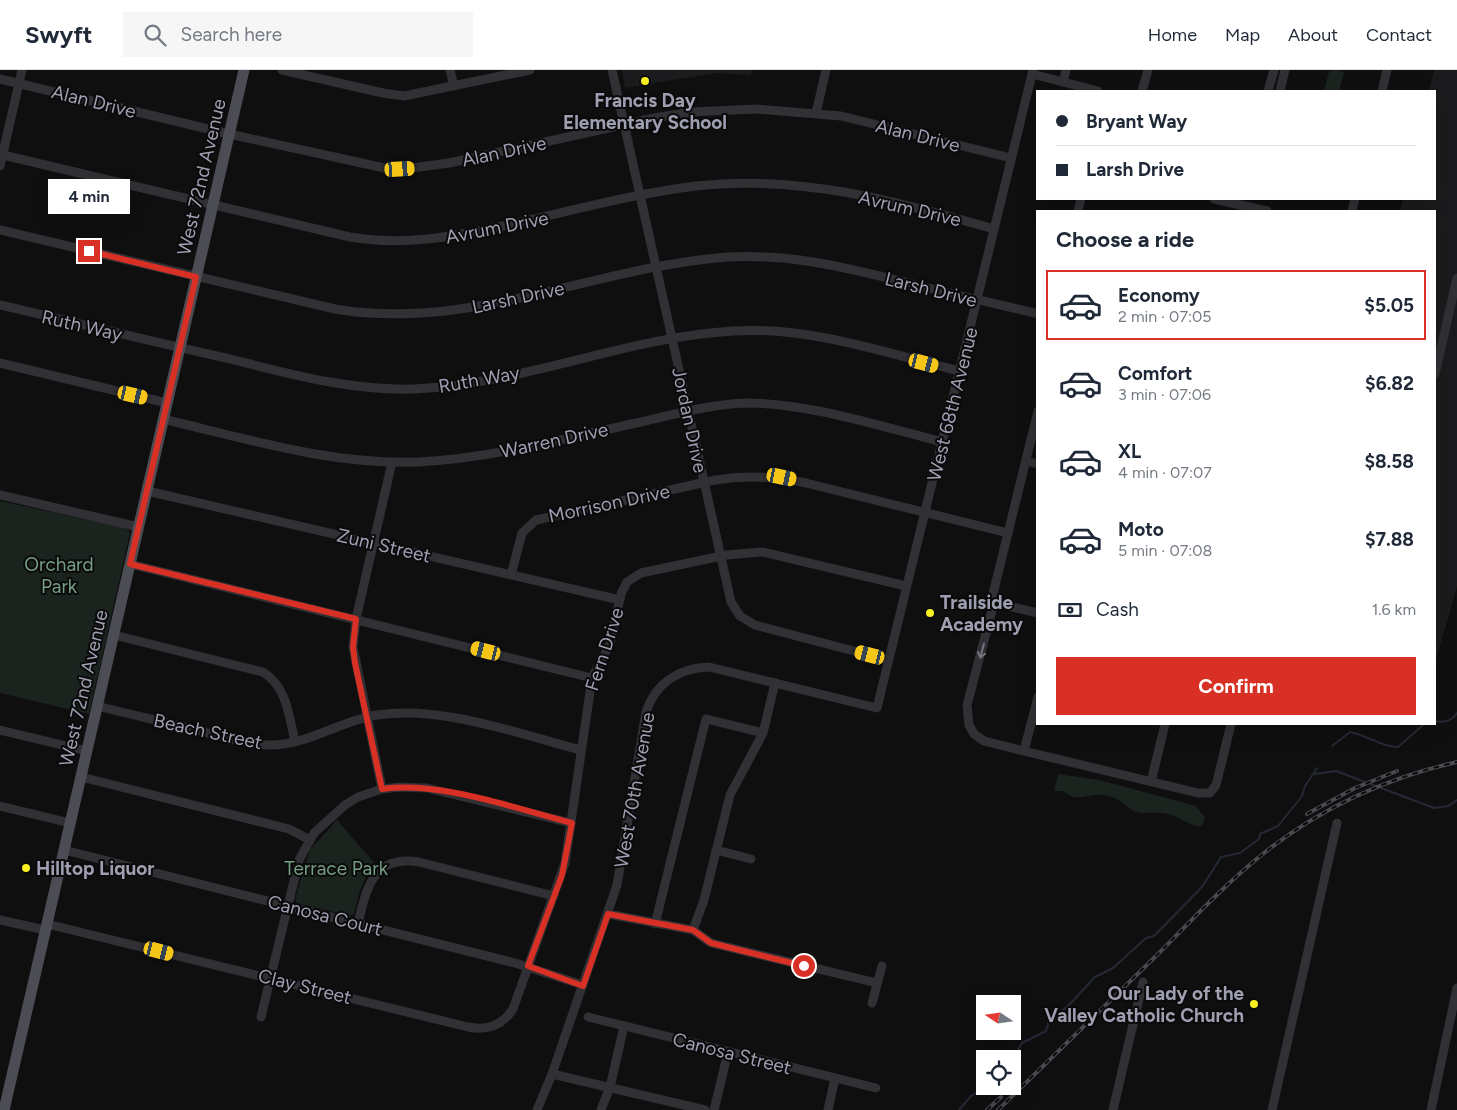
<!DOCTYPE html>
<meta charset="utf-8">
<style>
:root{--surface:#fff;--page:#f6f6f7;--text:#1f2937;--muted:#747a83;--line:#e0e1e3;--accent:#d93025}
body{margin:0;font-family:Figtree,sans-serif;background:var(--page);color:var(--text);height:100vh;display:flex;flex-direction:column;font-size:19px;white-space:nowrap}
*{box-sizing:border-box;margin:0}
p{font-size:16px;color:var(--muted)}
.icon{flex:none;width:28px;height:28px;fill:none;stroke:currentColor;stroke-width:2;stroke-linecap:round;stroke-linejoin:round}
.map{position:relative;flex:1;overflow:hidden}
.details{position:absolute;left:1036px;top:140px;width:400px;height:515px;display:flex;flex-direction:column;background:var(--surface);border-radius:0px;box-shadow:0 5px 20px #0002}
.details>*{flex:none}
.banner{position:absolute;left:1036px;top:20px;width:400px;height:110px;border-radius:0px;box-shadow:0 5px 20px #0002;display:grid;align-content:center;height:110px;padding:0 20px;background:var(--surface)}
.needle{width:32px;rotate:283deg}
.tools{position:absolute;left:976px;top:925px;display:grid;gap:10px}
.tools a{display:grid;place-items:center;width:45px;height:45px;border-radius:0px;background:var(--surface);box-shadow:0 5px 20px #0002;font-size:25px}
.end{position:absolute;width:22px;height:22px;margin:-11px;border:6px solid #d93025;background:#fff;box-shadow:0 0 0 2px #fff}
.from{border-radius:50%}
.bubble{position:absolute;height:35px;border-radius:0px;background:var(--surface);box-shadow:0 5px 20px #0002;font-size:16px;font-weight:700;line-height:35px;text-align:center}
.car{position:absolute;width:15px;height:30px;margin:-15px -8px;border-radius:6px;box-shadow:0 0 4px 1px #0007;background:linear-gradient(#f5c518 24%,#345 0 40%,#f5c518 0 76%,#345 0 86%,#f5c518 0)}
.banner b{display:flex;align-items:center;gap:18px;height:48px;font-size:19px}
.banner b+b{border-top:1px solid var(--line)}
.banner i{width:12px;height:12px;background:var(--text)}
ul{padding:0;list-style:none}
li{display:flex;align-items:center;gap:15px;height:70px;margin:0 10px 8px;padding:0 10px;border:2px solid transparent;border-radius:0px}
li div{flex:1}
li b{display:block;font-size:19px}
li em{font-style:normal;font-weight:700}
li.selected{border-color:var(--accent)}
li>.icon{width:45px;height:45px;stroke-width:1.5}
h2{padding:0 20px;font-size:22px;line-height:60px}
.pay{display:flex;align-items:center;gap:12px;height:55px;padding:0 20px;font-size:19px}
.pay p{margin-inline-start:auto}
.button{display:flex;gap:10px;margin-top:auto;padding:10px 20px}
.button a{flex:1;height:58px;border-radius:0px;background:var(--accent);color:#fff;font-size:20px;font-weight:700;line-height:58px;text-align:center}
header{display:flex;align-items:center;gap:30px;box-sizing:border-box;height:70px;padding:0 25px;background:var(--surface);border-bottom:1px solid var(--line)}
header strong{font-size:24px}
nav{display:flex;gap:28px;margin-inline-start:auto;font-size:18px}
.search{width:350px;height:45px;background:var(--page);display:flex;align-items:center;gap:12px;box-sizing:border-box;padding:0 18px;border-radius:0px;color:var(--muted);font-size:19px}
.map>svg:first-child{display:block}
</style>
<header>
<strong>Swyft</strong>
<div class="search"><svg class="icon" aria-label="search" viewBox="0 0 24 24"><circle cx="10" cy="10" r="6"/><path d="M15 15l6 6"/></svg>Search here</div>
<nav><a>Home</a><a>Map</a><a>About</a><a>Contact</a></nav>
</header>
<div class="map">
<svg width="1457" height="1040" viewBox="0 0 1457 1040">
<rect width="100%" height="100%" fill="#0f0f10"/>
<g fill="#1b1b1d">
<polygon points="622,0 752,0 751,5 716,3 625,18"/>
<polygon points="1434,0 1457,0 1457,517 1435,593 1435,141 1400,141 1403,129 1435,129 1435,21 1429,21"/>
</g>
<g fill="#1b231e">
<polygon points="1334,0 1344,2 1339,21 1324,21 1329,2"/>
<polygon points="0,431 126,458 130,463 89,644 0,623"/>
<path d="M 1058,704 L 1099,710 L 1196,736 L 1205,748 L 1201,757 C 1187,755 1177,744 1162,743 C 1152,742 1141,745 1132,740 C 1124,735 1119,728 1109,726 C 1089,721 1079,735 1063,721 L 1054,721 Z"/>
<path d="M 337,750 L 377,796 C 360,807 359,826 354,844 L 350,846 L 297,833 L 295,829 L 310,780 Z"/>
</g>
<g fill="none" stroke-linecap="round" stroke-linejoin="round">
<g stroke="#252934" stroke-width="2">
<path d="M 1435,651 C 1444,653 1452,651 1457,643"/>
<path d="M 1332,676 L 1350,662 C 1367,665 1381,677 1398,677 L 1424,654"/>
<polyline points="1314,704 1336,701 1434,738 1448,736 1457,730"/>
<polyline points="1012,990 1022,973 1046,961 1049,951 1069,935 1095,907 1113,898 1146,868 1154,866 1202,817 1221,787 1240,783 1259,769 1260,764 1278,756 1302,726 1305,716 1317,698"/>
<polyline points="959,1040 971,1026 987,1016"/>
</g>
<g stroke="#303035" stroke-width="9">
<polyline points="282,0 383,23 404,26 530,0"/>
<polyline points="450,0 454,16"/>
<polyline points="612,0 731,532 740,546 755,555 888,590"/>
<polyline points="1032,4 1098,21"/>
<polyline points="0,9 229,64 389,99 412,98 449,93 654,48 692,42 756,39 841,46 1011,88"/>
<polyline points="1063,12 1066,0"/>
<polyline points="1142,21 1148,0"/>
<polyline points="1268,21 1274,0"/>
<polyline points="1280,21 1285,0"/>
<polyline points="1382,21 1387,0"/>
<polyline points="816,43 826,0"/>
<path d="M 3,85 L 350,167 C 403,176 451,167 503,156 C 567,142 631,124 696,116 C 797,104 897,131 994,159"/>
<polyline points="0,96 22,0"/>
<polyline points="1214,129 1267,141"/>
<polyline points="1078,141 1081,129"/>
<polyline points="1352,141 1355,129"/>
<path d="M 0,160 L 335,239 C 462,261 583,203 707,189 C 781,180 845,197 916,215 C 956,225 997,234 1038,244"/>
<path d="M 0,235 C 77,253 153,272 230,289 C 290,304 351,321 414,319 C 520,315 627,267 733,261 C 809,256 886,283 959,301"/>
<polyline points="0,293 167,333"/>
<polyline points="1435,304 1457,208"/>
<polyline points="1038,341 991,532 1038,543"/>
<path d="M 163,349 C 247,369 331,395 418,392 C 495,388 571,367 645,351 C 679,343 713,334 747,333 C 810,333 882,357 943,372"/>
<polyline points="1026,391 1038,394"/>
<polyline points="147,421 620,530"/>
<polyline points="0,425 139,457"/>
<polyline points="130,494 592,608"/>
<path d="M 511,505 L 522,463 L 536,450 L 715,410 C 747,405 774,406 806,413 L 1008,463"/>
<polyline points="994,533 967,635 969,655 974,664 984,671 1024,681"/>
<path d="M 114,565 L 263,602 C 287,617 289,646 295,672"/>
<polyline points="1038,627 1024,681 1198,723 1210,723 1216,715 1231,654"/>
<path d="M 97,636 C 133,645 169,653 204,662 C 225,667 246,674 268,675 C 307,676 339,651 377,645 C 441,635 519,664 581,680"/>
<polyline points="0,660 87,681"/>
<polyline points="81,707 289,759 310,770"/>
<polyline points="1151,712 1165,654"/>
<polyline points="382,719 353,577 356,549 392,392"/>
<polyline points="0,736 70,753"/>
<polyline points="64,780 515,893 583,915"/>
<polyline points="716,780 751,789"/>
<polyline points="608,844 693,860"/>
<polyline points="0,850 45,860"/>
<path d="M 358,853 C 367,817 373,785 419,792 L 554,826"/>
<path d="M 47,854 L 468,957 C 487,961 502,956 513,939 L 565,793 L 592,608 L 610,574 L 621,524 L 627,512 L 641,503 L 726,485 L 762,482 L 906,516"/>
<polyline points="655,854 706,649 763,663"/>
<polyline points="693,860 704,830 730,725 763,663 775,613"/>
<polyline points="693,860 711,873 877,913"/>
<polyline points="872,933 882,896"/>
<polyline points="261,947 299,790 314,763 345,735 358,727 382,719 400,717 427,718 571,753"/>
<polyline points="588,947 876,1018"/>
<polyline points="552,1004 705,1040"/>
<path d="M 537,1040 L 552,1004 L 617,815 L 646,642 C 655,614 678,598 709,597 L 877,638 L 1033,0"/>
<polyline points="601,1040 610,1017 624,956"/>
<polyline points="714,1040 728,982"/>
<polyline points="828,1040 835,1008"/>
<polyline points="1113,1040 1143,912"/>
<polyline points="1272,1040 1337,753"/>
<polyline points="1431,1040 1457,918"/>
</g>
<polyline stroke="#4c4c54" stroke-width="11" points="4,1040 244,0"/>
<defs>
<g id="rail">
<polyline points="1307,744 1355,718 1397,701"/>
<polyline points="987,1040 1001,1027"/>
<path d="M 998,1040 C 1050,989 1102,938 1155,887 C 1190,852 1225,814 1264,783 C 1321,738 1386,708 1457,692"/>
</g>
</defs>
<use href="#rail" stroke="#494950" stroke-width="4"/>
<use href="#rail" stroke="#0a0a0b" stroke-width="2" stroke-dasharray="5.5" stroke-linecap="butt"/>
</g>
<defs><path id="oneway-shaft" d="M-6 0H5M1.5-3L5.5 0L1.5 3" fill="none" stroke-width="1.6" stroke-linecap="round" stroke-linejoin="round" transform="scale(1.25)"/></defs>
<use stroke="#737380" href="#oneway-shaft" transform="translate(982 581) rotate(105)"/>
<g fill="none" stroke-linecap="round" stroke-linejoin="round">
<path stroke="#d93025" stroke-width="6" d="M 89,181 L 196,207 L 130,494 L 356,549 L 353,577 L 355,593 L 382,719 C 440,711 514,738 572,753 L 562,805 L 528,896 L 583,916 L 608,844 L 693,860 L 711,873 L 804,896"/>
</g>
<g fill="#f7ef20" stroke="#0a0a0b" stroke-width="2">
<circle cx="645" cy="11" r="5"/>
<circle cx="930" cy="543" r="5"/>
<circle cx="26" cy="798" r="5"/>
<circle cx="1254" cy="934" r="5"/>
</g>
<g text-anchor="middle" stroke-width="4" stroke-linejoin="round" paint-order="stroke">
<g font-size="19" font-weight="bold" fill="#9f9fb2" stroke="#0a0a0b" text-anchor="start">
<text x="645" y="37" text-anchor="middle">Francis Day<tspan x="645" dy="22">Elementary School</tspan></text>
<text x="940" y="539">Trailside<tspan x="940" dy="22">Academy</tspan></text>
<text x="36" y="805">Hilltop Liquor</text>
<text x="1244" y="930" text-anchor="end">Our Lady of the<tspan x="1244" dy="22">Valley Catholic Church</tspan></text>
</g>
<g font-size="19" fill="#9f9fb2" stroke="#0a0a0b">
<text transform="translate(94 31) rotate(14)" y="7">Alan Drive</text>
<text transform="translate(918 65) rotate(14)" y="7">Alan Drive</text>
<text transform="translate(504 81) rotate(-12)" y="7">Alan Drive</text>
<text transform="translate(201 107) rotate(-77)" y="7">West 72nd Avenue</text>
<text transform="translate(910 138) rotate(13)" y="7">Avrum Drive</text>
<text transform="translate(497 157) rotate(-11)" y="7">Avrum Drive</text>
<text transform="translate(931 219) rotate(14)" y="7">Larsh Drive</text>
<text transform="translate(518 227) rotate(-12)" y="7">Larsh Drive</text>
<text transform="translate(82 255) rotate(13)" y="7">Ruth Way</text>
<text transform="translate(479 309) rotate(-10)" y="7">Ruth Way</text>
<text transform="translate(952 334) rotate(-76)" y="7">West 68th Avenue</text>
<text transform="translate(690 350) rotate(78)" y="7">Jordan Drive</text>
<text transform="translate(554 370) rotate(-12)" y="7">Warren Drive</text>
<text transform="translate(609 433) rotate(-12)" y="7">Morrison Drive</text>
<text transform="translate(384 475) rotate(13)" y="7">Zuni Street</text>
<text transform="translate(604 579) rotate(-72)" y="7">Fern Drive</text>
<text transform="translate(83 618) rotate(-77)" y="7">West 72nd Avenue</text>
<text transform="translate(208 661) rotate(12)" y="7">Beach Street</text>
<text transform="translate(634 720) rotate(-80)" y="7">West 70th Avenue</text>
<text transform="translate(325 845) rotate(14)" y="7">Canosa Court</text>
<text transform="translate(305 916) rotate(14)" y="7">Clay Street</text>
<text transform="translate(732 983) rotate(14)" y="7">Canosa Street</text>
</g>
<g font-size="19" fill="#759e84" stroke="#0a0a0b">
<text x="59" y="501">Orchard<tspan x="59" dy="22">Park</tspan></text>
<text x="336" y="805">Terrace Park</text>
</g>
</g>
</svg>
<div class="tools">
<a><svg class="needle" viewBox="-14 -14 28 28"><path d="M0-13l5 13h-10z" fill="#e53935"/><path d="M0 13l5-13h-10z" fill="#747a83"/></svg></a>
<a><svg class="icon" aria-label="locate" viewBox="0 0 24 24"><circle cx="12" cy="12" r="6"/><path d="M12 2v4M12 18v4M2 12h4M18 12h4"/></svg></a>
</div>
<i class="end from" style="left:804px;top:896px"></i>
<i class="end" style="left:89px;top:181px"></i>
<div class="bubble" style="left:48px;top:109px;width:82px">4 min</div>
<i class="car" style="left:400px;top:99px;rotate:87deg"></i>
<i class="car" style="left:924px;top:293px;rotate:104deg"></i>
<i class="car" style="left:133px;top:325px;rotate:103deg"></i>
<i class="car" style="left:782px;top:407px;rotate:102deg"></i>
<i class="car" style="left:486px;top:581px;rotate:284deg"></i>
<i class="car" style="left:870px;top:585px;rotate:284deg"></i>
<i class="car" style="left:159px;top:881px;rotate:104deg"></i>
<div class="banner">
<b><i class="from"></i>Bryant Way</b>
<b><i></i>Larsh Drive</b>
</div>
<section class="details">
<h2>Choose a ride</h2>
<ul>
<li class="selected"><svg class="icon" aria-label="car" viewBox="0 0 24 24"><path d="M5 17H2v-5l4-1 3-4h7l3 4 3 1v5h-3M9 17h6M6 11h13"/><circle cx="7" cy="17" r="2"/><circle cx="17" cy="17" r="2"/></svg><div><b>Economy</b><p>2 min · 07:05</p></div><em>$5.05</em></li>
<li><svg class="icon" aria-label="car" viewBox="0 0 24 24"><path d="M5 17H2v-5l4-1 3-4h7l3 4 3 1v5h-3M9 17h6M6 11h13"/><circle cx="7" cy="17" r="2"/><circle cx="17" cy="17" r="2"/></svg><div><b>Comfort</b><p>3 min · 07:06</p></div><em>$6.82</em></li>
<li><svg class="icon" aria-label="car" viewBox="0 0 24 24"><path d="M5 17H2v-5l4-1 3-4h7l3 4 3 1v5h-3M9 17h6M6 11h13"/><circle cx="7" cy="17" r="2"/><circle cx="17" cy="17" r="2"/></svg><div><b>XL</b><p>4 min · 07:07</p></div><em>$8.58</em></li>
<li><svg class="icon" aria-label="car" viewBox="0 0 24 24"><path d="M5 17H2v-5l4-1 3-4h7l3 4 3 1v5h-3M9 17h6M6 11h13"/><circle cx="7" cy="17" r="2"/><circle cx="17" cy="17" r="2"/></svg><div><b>Moto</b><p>5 min · 07:08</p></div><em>$7.88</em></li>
</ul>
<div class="pay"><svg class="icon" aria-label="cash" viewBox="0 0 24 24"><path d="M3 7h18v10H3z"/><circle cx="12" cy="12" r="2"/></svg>Cash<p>1.6 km</p></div>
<div class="button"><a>Confirm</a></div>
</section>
</div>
